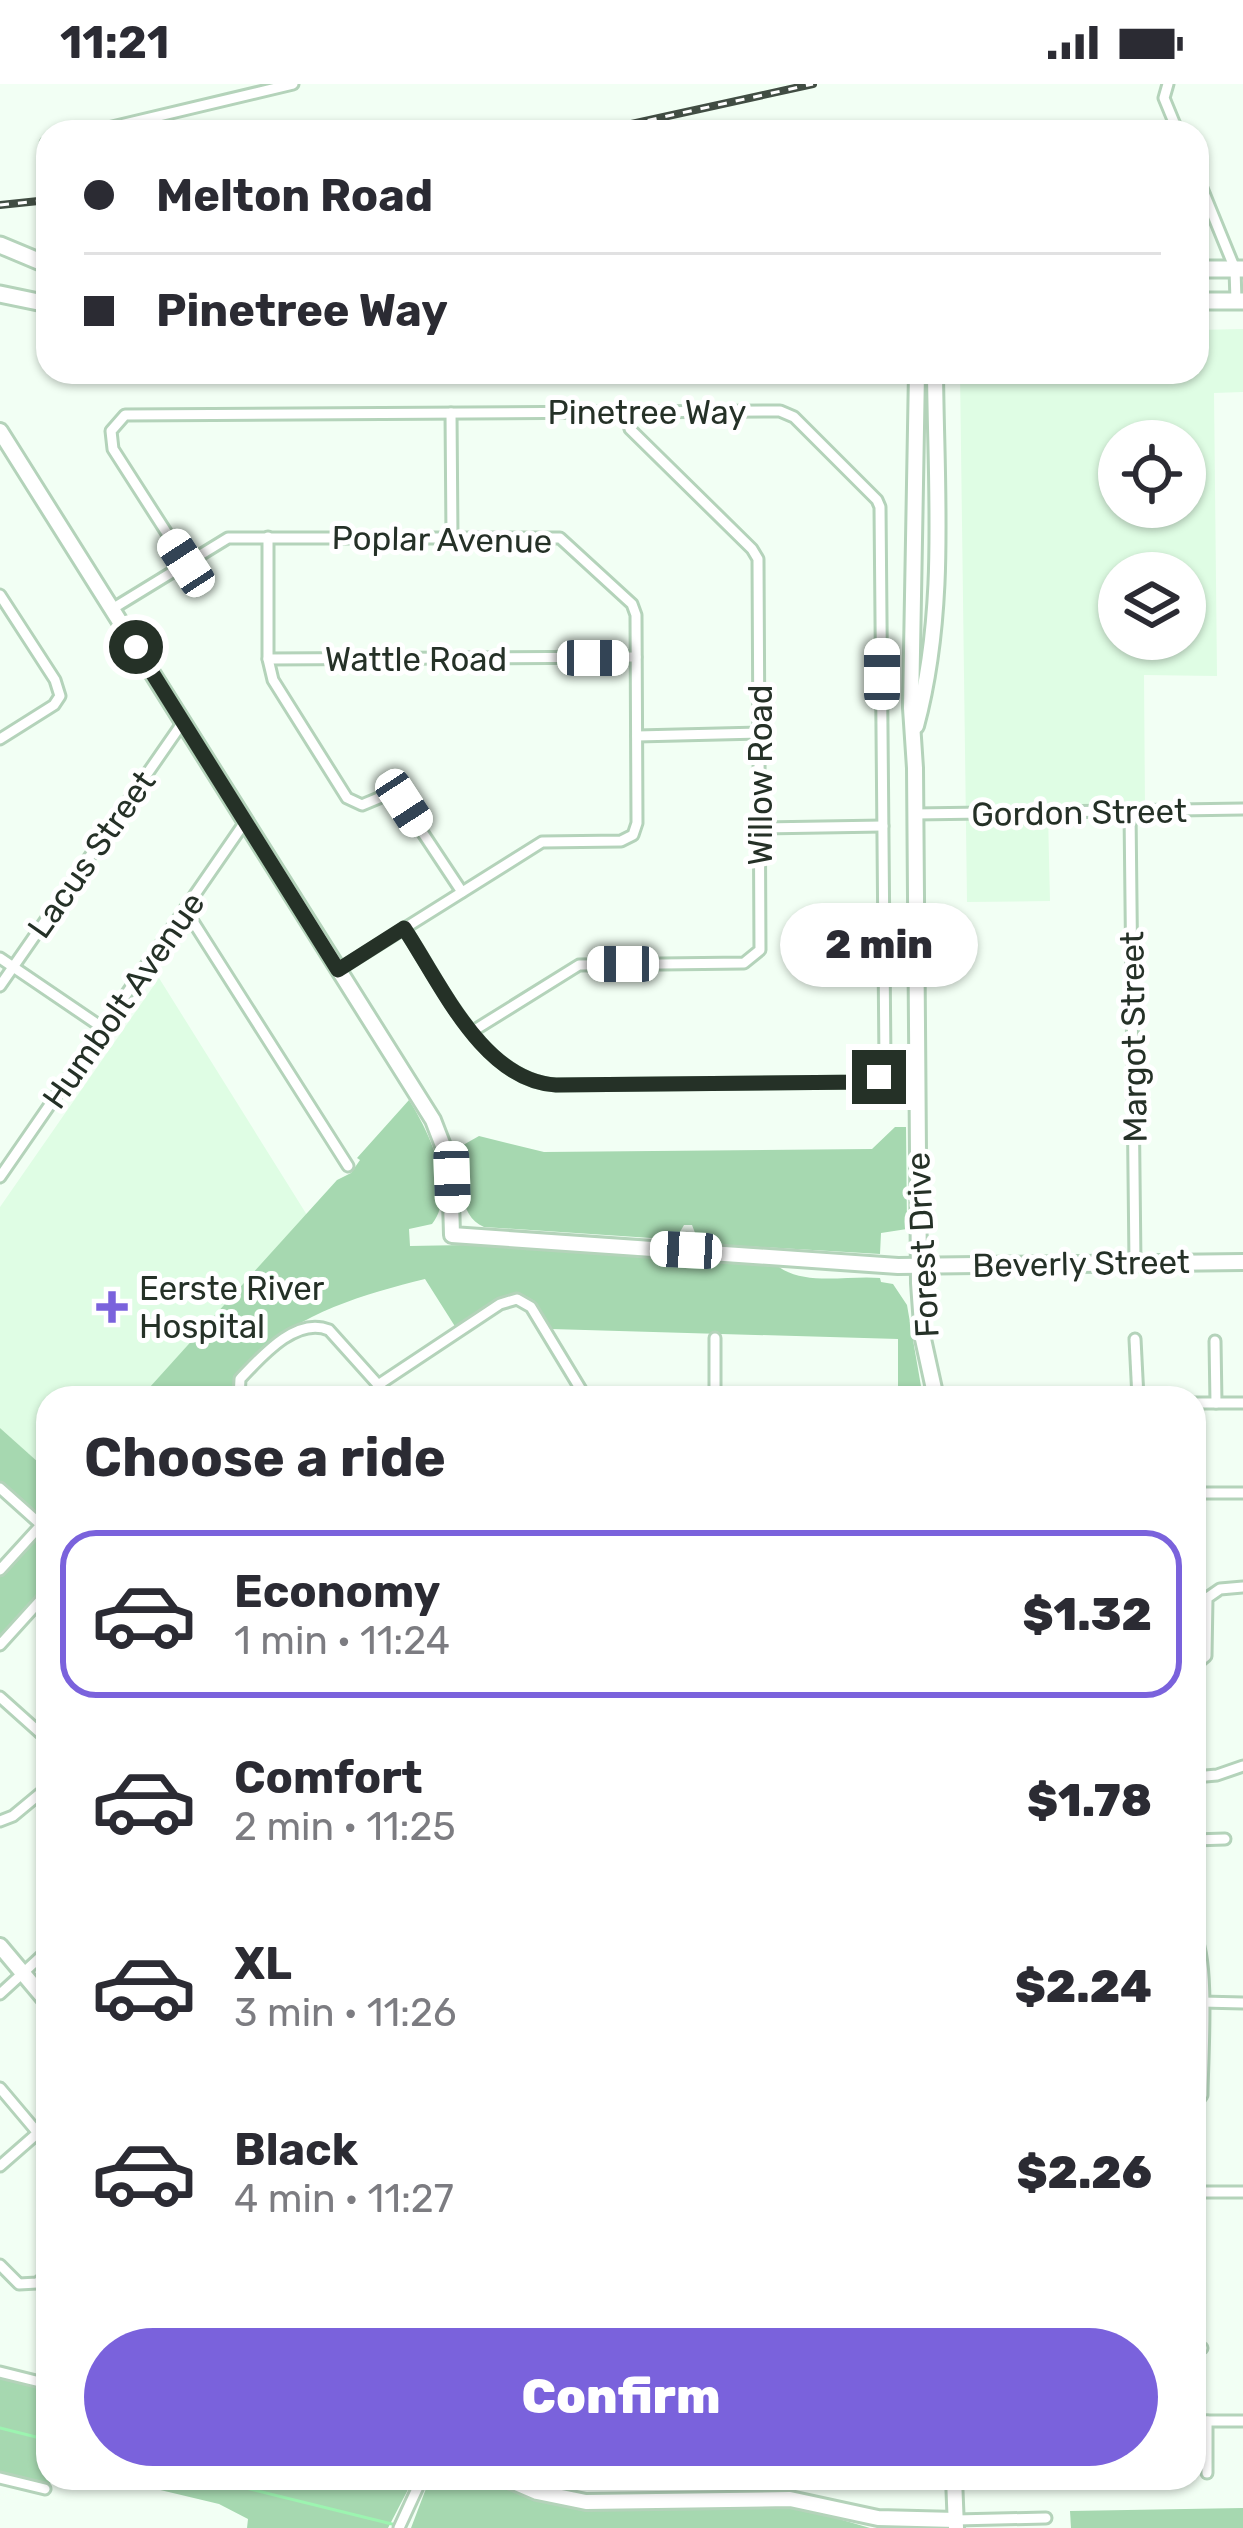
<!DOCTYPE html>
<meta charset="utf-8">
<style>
:root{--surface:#fff;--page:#f2f2f3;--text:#2b2b33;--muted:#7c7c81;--line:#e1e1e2;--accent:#7a62dc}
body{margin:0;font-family:Rubik,sans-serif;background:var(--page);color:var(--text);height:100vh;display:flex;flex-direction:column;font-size:45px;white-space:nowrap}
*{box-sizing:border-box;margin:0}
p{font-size:39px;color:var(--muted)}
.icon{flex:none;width:66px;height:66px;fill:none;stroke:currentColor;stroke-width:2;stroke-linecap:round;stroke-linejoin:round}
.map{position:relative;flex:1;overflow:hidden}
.sheet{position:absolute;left:36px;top:1302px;width:1170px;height:1104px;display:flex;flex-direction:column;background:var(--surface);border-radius:36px;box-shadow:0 3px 9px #0004}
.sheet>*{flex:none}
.hud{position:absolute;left:36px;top:36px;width:1173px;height:264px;border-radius:36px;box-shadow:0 3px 9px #0004;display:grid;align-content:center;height:264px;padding:0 48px;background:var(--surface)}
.fabs{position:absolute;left:1098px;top:336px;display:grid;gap:24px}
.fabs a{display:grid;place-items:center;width:108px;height:108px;border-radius:50%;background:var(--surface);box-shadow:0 3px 9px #0004;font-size:60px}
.end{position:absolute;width:54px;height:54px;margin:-27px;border:15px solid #253127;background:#fff;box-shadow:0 0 0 6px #fff}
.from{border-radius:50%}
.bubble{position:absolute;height:84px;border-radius:42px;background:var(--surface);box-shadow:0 3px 9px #0004;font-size:39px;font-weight:800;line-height:84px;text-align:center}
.car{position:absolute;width:36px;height:72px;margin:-36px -18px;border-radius:15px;box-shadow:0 0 9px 3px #0007;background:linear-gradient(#fff 24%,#345 0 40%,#fff 0 76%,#345 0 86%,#fff 0)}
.hud b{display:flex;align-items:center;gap:42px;height:114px;font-size:45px}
.hud b+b{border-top:3px solid var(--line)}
.hud i{width:30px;height:30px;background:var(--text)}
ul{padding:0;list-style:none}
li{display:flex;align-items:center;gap:36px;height:168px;margin:0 24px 18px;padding:0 24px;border:6px solid transparent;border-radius:36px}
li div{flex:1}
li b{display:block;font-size:45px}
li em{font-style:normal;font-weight:800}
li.active{border-color:var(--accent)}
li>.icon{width:108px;height:108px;stroke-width:1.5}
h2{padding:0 48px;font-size:54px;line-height:144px}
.action{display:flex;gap:24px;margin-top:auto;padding:24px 48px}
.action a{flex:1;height:138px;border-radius:72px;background:var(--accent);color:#fff;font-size:48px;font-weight:800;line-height:138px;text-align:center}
.status{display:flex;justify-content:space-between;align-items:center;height:84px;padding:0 60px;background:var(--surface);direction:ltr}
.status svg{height:33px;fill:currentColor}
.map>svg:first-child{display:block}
</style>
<div class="status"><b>11:21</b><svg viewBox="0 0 49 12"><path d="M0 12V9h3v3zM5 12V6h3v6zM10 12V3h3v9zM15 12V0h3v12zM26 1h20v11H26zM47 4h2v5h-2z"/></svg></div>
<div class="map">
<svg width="1243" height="2444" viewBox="0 0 1243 2444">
<rect width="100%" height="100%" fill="#f2fff4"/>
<g fill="#dffde4" fill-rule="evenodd">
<path d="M 1243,245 L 1243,308 L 1214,309 L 1217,592 L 1144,591 L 1145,726 L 1048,730 L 1050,817 L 967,818 L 960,288 L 1197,288 L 1197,246 ZM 1119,357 L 1185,357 L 1185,423 L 1119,423 ZM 1119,489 L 1185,489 L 1185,555 L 1119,555 Z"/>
<polygon points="159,894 307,1131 140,1314 48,1314 48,1387 0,1344 0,1123"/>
</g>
<g fill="#a6d8b0">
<path d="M 409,1016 C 428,1046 458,1107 432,1140 L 409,1145 L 410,1162 L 464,1161 L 779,1183 C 805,1202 849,1191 880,1194 L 881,1198 L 893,1200 L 907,1221 L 922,1308 L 898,1308 L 898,1255 L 551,1245 C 514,1189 503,1213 456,1244 L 425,1195 C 356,1212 278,1235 235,1296 L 235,1314 L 140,1314 L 337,1096 L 351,1089 L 360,1076 L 357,1074 Z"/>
<path d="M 895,1043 L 906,1043 L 907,1145 L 881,1149 L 880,1170 L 709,1160 L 697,1154 L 692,1141 L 684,1141 L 677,1153 L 666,1155 L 484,1143 C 457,1132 461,1091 456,1065 L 479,1052 L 544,1068 L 872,1065 Z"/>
<polygon points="0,1344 48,1387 48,1439 0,1397"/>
<polygon points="39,1455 48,1455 48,1502 0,1555 0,1492 29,1461"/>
<polygon points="0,2294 48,2306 48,2394 53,2394 49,2402 0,2390"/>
<polygon points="110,2394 414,2394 388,2444 247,2444 248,2435 219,2420"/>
<polygon points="430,2394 489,2394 533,2414 576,2423 794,2422 870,2444 411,2444"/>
<polygon points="1243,2424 1243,2444 1071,2444 1070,2427"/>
</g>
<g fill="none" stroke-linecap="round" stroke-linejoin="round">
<g stroke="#9cf4b0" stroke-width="3">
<polyline points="0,2344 48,2356"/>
<polyline points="205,2394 396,2441"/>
</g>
<defs>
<g id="street">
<polyline points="1168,0 1164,14 1178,48"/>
<polyline points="91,48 293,0"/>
<polyline points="46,59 48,58"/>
<polyline points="1197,92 1235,185 1236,217"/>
<polyline points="451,329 452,453"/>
<polyline points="268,453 268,575 273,596 347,714 362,721 386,711 401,716 462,808"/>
<path d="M 186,479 L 113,365 L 111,347 L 125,331 L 780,327 L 794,333 L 877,416 L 880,423 L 885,978 L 879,993 L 868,998 L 556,1001 C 483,997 441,899 404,844"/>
<polyline points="0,511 55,596 60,612 54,621 0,655"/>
<polyline points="112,525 228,454 560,454 632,520 636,531 637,739 633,751 621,757 542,758 338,886"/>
<polyline points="268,575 636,573"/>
<polyline points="637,652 760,649"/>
<polyline points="1130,727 1135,1179"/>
<polyline points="915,730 1243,725"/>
<polyline points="760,744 883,742"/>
<polyline points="185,825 348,1082"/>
<polyline points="0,874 103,944"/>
<polyline points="0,902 183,638"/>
<polyline points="473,947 579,881 744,879 760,866 758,475 752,465 630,345 626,328"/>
<polyline points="0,1093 245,738"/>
<polyline points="1135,1255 1138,1314"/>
<polyline points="1215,1257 1216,1319"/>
<polyline points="378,1301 500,1220 517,1215 531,1223 586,1314"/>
<path d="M 239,1314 L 240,1295 C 261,1273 296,1232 329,1246 L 390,1314"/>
<polyline points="715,1314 715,1254"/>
<polyline points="1194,1319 1243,1319"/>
<polyline points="0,1404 48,1447"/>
<polyline points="1194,1409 1243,1409"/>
<polyline points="0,1486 41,1441"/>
<polyline points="0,1561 48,1508"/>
<polyline points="1194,1582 1206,1572 1207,1514 1220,1505 1243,1503"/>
<polyline points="0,1613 48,1656"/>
<polyline points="1194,1693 1217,1691 1243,1682"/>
<polyline points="0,1737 13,1732 48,1703"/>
<polyline points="1194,1756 1225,1755"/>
<path d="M 1194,1851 C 1210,1871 1202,1980 1202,2011 L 1194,2022"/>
<polyline points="0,1910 48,1866"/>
<polyline points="1202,1918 1243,1919"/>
<polyline points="0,2004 38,2049"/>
<polyline points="0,2082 48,2040"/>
<polyline points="1194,2108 1243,2108"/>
<polyline points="0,2181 19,2200 37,2199 48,2190"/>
<polyline points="1194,2189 1198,2189"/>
<polyline points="1194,2264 1202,2264"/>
<polyline points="0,2288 48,2300"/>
<polyline points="1194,2337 1243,2337"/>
<polyline points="1207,2337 1207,2389"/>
<polyline points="0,2394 45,2405"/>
<polyline points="956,2436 1046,2434"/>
<polyline points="399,2444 422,2394"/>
</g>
<g id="secondary">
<polyline points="917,288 911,624 915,684 919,1199 923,1255 936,1314"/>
<polyline points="0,347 433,1036 450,1080 452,1151 898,1182 1243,1178"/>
<path d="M 916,642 C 947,527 936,406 935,288"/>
<polyline points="0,1862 48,1919"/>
<polyline points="504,2394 537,2408 586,2418 790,2415 878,2434 956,2436"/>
<polyline points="954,2394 956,2444"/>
</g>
<g id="primary">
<polyline points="0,161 48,181"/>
<polyline points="1197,185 1243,185"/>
<polyline points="0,210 48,220"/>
<polyline points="1197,217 1243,217"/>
</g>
</defs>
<use href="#street" stroke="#b4d3ba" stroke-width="15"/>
<use href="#secondary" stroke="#b4d3ba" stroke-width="20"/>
<use href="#primary" stroke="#b4d3ba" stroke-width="21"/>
<use href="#street" stroke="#fff" stroke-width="9"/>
<use href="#secondary" stroke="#fff" stroke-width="14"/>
<use href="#primary" stroke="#fff" stroke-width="15"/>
<defs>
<g id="rail">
<polyline points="595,48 813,0"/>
<polyline points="0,121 48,116"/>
</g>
</defs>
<use href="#rail" stroke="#414d43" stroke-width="8"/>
<use href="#rail" stroke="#fff" stroke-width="3" stroke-dasharray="9" stroke-linecap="butt"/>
</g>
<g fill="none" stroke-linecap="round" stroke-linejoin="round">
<path stroke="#253127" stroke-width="15" d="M 136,563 L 338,886 L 404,844 C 441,900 483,997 556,1001 L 868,998 L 879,993"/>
</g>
<path fill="#7a62dc" stroke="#fff" stroke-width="4.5" d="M106 1205h12v12h12v12h-12v12h-12v-12h-12v-12h12z"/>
<g text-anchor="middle" stroke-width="10" stroke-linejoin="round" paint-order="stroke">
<g font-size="33" fill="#253127" stroke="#fff">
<text x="647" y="340">Pinetree Way</text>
<text transform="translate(442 455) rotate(1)" y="12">Poplar Avenue</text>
<text x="416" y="587">Wattle Road</text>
<text transform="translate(760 691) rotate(-90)" y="12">Willow Road</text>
<text transform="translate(1079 728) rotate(-1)" y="12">Gordon Street</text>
<text transform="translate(91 770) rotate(-55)" y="12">Lacus Street</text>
<text transform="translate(123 916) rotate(-55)" y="12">Humbolt Avenue</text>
<text transform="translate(1133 953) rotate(-91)" y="12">Margot Street</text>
<text transform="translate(922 1161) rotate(-93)" y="12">Forest Drive</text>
<text transform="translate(1081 1179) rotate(-1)" y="12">Beverly Street</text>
</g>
<g font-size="33" fill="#253127" stroke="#fff" text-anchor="start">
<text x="139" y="1216">Eerste River<tspan x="139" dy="38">Hospital</tspan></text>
</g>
</g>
</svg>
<div class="fabs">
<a><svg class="icon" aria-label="locate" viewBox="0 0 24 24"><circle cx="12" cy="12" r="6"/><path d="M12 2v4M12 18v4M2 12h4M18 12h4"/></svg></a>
<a><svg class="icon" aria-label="layers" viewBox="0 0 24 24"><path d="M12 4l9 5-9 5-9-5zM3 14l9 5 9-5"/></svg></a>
</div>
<i class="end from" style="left:136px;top:563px"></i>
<i class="end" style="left:879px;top:993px"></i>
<div class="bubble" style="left:780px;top:819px;width:198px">2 min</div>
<i class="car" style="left:186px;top:479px;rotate:327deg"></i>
<i class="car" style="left:593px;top:574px;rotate:90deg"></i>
<i class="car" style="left:882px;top:590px;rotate:0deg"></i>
<i class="car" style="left:404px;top:719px;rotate:147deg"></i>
<i class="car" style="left:623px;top:880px;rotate:270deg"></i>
<i class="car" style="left:452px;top:1093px;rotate:178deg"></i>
<i class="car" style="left:686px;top:1166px;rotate:273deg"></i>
<div class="hud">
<b><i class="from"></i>Melton Road</b>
<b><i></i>Pinetree Way</b>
</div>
<section class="sheet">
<h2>Choose a ride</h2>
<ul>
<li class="active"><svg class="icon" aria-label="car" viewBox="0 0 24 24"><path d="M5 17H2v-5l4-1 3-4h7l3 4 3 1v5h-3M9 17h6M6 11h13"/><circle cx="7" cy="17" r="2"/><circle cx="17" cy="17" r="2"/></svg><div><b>Economy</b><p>1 min · 11:24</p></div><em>$1.32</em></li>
<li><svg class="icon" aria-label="car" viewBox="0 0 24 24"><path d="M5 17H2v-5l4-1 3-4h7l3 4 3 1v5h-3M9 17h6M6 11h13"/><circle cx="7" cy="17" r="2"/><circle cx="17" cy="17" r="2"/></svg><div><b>Comfort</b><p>2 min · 11:25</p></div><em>$1.78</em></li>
<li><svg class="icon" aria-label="car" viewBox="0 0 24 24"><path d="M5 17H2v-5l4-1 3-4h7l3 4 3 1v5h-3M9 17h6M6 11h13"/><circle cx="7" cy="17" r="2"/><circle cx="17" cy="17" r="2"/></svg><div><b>XL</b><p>3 min · 11:26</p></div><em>$2.24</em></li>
<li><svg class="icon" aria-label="car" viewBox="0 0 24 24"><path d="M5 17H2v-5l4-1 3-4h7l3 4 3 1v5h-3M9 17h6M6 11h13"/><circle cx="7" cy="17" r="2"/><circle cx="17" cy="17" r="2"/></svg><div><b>Black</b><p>4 min · 11:27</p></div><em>$2.26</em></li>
</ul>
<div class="action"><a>Confirm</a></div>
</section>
</div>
